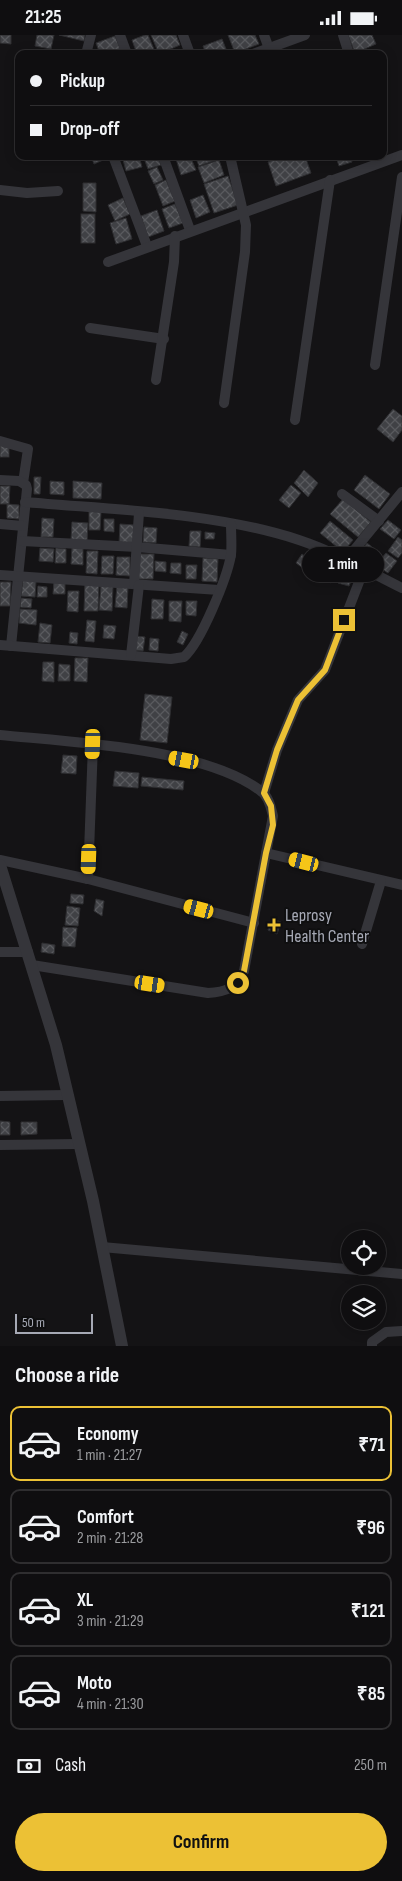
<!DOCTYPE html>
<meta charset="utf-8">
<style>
:root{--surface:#0f0e10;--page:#1d1c1e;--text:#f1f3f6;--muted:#9b9c9f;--line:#2f2e30;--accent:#ecc135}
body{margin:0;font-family:"Sofia Sans Condensed",sans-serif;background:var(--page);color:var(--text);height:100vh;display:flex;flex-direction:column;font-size:19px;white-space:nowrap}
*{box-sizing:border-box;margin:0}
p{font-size:16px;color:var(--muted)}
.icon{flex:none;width:28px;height:28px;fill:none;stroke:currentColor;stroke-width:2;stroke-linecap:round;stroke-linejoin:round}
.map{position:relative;height:1311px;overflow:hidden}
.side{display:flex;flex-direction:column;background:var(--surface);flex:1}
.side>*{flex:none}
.top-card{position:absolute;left:15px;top:15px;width:372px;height:110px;border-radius:10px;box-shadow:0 2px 12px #0003,0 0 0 1px var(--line);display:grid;align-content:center;height:110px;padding:0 15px;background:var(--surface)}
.buttons{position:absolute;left:341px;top:1195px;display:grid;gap:10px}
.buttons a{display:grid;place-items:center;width:45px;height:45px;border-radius:50%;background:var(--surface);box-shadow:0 2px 12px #0003,0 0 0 1px var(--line);font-size:25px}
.scale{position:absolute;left:15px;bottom:12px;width:78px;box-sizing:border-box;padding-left:5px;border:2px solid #a6a9b5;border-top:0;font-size:14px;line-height:18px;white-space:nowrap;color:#a6a9b5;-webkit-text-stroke:4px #0f0f10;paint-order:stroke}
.end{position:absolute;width:22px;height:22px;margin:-11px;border:6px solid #ecc135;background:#111;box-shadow:0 0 0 2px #111}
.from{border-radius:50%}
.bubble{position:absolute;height:35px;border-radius:18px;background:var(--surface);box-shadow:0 2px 12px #0003,0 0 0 1px var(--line);font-size:16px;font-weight:700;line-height:35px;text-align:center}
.car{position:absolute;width:15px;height:30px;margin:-15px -8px;border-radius:6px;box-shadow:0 0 4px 1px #0007;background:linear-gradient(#f5c518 24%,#345 0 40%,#f5c518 0 76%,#345 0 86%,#f5c518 0)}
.top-card b{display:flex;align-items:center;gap:18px;height:48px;font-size:19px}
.top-card b+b{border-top:1px solid var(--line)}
.top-card i{width:12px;height:12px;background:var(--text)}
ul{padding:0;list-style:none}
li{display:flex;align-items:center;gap:15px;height:75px;margin:0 10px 8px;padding:0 5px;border:2px solid var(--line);border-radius:10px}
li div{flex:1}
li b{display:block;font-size:19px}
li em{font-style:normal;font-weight:700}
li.on{border-color:var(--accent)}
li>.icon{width:45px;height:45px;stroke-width:1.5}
h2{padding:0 15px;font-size:22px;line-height:60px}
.pay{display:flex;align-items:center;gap:12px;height:55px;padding:0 15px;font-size:19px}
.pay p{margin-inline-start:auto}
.action{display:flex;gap:10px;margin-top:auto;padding:10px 15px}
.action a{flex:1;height:58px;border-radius:30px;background:var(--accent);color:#111;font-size:20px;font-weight:700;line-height:58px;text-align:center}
.status{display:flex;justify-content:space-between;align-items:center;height:35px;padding:0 25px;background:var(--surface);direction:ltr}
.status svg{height:14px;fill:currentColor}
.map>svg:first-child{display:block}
</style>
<div class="status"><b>21:25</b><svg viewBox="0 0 49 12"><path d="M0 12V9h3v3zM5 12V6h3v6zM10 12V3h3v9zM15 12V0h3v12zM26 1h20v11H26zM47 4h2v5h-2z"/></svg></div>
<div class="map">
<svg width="402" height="1311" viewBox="0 0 402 1311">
<defs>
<pattern id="building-cross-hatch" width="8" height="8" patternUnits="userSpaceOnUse" patternTransform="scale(1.25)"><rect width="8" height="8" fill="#404145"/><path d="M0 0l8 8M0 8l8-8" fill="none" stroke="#595a5e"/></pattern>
</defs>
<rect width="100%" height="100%" fill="#141315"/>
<g fill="url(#building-cross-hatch)" stroke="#2e2e31">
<polygon points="0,0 11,0 11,9 0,8"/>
<polygon points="37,0 54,0 51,14 35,11"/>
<polygon points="59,0 85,0 84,6"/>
<polygon points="145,0 148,0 156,19 137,19 132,5"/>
<polygon points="151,0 176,0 180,10 159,19"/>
<polygon points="228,0 255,0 259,9 235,18"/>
<polygon points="348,0 372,0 376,9 355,18"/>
<polygon points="115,1 121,16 113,19 100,19 96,8"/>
<polygon points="222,4 228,19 206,19 203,11"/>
<polygon points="91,121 109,121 110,122 94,129"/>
<polygon points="122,121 139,121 142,132 126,136"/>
<polygon points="143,121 158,121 161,130 148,134"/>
<polygon points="184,121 190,121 196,135 181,140 176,124"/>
<polygon points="195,121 215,121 216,125 199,131"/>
<polygon points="284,121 305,121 311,138 276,151 268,127"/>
<polygon points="340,121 350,121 352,127 339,131 336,122"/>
<polygon points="219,125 224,140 204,148 198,132"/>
<polygon points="157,132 163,145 154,149 148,136"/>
<polygon points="228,141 238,170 214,178 204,149"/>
<polygon points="166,145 175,166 163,171 155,150"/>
<polygon points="83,148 96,148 96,177 83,176"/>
<polygon points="203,160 210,177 196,183 190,165"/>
<polygon points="123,163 130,179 115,186 108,170"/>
<polygon points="175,169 183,188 169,193 162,174"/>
<polygon points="157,175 164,196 148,202 141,181"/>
<rect x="81" y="179" width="14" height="29"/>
<polygon points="126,183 132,204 116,209 110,188"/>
<polygon points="393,374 402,381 402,395 393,407 377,394"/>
<rect x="0" y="410" width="9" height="12"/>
<polygon points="304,435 318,448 308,462 294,448"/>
<polygon points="365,440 390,459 379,474 354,455"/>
<polygon points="34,442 41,442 40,459 34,459"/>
<polygon points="50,446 64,447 64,460 50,459"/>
<polygon points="73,446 102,448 101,464 73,463"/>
<polygon points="291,450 301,458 289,473 279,465"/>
<polygon points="0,451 10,451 9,469 0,469"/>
<polygon points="343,464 371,487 358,502 330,479"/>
<polygon points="7,469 19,470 19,484 7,483"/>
<polygon points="89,476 101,477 100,495 89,495"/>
<polygon points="42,483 54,484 53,502 41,502"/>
<polygon points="104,484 114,484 114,497 104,496"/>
<polygon points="388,485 401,495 394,504 380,494"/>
<polygon points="330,486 353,505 343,517 320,498"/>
<polygon points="72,487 88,488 87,506 71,505"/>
<polygon points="120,489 134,490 133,509 119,509"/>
<polygon points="144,492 157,493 156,508 143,507"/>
<polygon points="190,496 201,496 200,512 189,511"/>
<polygon points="205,497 215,498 214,504 205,504"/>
<polygon points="398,502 402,505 402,518 398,523 388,516"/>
<polygon points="367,508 382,520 372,533 357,521"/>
<polygon points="40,513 54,514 53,527 39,526"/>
<polygon points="56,513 66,514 66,528 55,528"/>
<polygon points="72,513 83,513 83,530 71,529"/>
<polygon points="87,516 98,516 97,539 86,538"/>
<polygon points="386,518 397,526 388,538 376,530"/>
<polygon points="139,519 154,519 153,544 138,544"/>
<polygon points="302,519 311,526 304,534 296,528"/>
<polygon points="102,521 114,521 113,539 101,539"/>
<polygon points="117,522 130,522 130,541 116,540"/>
<polygon points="328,522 334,526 328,534 336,540 331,548 317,538"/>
<polygon points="203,523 218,524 217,547 202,546"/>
<polygon points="155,526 166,527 166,537 155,536"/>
<polygon points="171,528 181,528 181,539 170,538"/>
<polygon points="186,530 197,530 196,544 186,544"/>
<polygon points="342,537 353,541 349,551 338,548"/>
<polygon points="23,545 36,546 35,562 21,561"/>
<polygon points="54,545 65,545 65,559 53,559"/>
<polygon points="0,547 11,547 10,571 0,571"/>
<polygon points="85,547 99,548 98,576 84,576"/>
<polygon points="101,550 113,551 112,576 99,575"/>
<polygon points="38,551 47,552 47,562 37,562"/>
<polygon points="117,551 128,552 127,573 115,572"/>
<polygon points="68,556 79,556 78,577 67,576"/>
<polygon points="21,563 32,564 31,573 20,572"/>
<polygon points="152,564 164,565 163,584 151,584"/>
<polygon points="169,566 182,566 181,587 169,586"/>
<polygon points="186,566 197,566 196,581 186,580"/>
<polygon points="20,574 37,575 36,590 19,588"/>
<polygon points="87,585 96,586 94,607 85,606"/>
<polygon points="40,588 52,590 50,608 38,607"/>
<polygon points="104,590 116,591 114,604 103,603"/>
<polygon points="182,596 188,599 183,610 177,607"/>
<polygon points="70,597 78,598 77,609 69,608"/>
<polygon points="135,601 145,602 143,616 133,615"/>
<polygon points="150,603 159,604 158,616 149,615"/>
<polygon points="75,623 88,623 87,647 74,646"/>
<polygon points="43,627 54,627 54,647 42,646"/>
<polygon points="59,629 70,630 70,646 58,646"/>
<polygon points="145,659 172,662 167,708 140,705"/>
<polygon points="63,720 77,721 76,739 61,738"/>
<polygon points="115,736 139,738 138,753 113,751"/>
<polygon points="142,742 184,746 183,755 141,751"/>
<polygon points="71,859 84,860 83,869 70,868"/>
<polygon points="96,864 104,866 102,881 94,876"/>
<polygon points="67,871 80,873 78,891 65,890"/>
<polygon points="272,884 281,887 277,899 268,895"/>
<polygon points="63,892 77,893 75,912 62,911"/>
<polygon points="42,908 55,910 54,919 41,917"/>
<polygon points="0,1086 10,1087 10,1100 0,1100"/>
<polygon points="21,1087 37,1087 37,1099 21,1100"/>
</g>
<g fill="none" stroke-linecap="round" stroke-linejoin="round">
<g stroke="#35353a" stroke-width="10">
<polyline points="120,0 127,19"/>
<polyline points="183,0 190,19"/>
<polyline points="264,0 271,19"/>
<polyline points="343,0 349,19"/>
<polyline points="86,19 91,0"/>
<polyline points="253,19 305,0"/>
<polyline points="113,121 147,211"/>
<polyline points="163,121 190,195"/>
<polyline points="0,155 27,158 58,156"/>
<polyline points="108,227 402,120"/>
<polyline points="90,293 164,304"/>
<polyline points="375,330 402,142"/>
<polyline points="156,345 174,227 175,201"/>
<polyline points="224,368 245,217 246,190 230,121"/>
<polyline points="295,385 330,145"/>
<polyline points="0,406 28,414 23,448"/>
<polyline points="0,445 19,446 26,450 27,454 11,611"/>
<polyline points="342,459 379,486"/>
<path d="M 25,467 C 114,475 214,477 299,505 C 335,517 368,536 402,553"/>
<polyline points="0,489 23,491"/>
<polyline points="22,506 137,512 231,520"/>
<polyline points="346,525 402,457"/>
<polyline points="0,540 219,555"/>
<polyline points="134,549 139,478"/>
<path d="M 0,610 L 171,624 L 184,622 C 201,607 227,543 231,520 C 232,510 231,499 231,489"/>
<polyline points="131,620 139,550"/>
<path d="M 0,700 C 70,707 207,713 262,757 C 269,762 271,773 273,781 L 244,936 C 236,953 226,957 208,958 L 32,930"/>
<polyline points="264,758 277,715 298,665 325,635 364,534"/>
<polyline points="266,818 402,850"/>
<polyline points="0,825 88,844 254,888"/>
<polyline points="88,844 93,709"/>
<polyline points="362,909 381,846"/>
<polyline points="0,917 28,917"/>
<polyline points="0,1061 67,1060"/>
<polyline points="0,1110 78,1109"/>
<polyline points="102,1212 402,1239"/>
<polyline points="372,1311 372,1307 386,1297 402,1296"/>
</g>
<polyline stroke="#35353a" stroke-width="12" points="0,830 56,1010 93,1166 122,1311"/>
</g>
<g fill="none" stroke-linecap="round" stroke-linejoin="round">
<polyline stroke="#ecc135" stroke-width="6" points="238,948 244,936 266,818 273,790 271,771 264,758 277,715 298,665 325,635 344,585"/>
</g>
<path fill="#ecc135" stroke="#0f0f10" stroke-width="2" d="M271.5 882.5h5v5h5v5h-5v5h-5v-5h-5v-5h5z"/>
<g text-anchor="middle" stroke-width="4" stroke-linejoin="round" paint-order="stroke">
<g font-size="18" fill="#a6a9b5" stroke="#0f0f10" text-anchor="start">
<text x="285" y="886">Leprosy<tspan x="285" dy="21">Health Center</tspan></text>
</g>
</g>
</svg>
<div class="buttons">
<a><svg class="icon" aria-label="locate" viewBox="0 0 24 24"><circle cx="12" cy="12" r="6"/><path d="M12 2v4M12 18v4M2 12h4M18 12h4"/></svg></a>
<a><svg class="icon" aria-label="layers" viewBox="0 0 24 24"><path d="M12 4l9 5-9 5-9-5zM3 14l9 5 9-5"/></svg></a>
</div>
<div class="scale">50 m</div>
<i class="end from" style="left:238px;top:948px"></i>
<i class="end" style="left:344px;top:585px"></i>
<div class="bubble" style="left:302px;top:512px;width:82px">1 min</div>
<i class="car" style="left:93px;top:709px;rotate:182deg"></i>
<i class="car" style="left:184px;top:725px;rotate:281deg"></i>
<i class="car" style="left:89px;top:824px;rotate:182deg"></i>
<i class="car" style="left:304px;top:827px;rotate:284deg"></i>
<i class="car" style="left:199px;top:874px;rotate:285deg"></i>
<i class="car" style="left:150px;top:949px;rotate:99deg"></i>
<div class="top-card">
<b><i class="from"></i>Pickup</b>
<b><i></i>Drop-off</b>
</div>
</div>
<section class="side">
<h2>Choose a ride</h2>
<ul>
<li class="on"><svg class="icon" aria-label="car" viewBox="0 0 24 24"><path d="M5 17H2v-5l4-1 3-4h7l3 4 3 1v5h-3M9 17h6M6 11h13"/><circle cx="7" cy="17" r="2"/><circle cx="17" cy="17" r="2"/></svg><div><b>Economy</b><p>1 min · 21:27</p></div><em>₹71</em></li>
<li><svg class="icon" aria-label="car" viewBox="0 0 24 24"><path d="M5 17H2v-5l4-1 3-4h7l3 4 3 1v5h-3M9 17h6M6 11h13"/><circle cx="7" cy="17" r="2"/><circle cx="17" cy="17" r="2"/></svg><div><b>Comfort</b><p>2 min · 21:28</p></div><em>₹96</em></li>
<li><svg class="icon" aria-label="car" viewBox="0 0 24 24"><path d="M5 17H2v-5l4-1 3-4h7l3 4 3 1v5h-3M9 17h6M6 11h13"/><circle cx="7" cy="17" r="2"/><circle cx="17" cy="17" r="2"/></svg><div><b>XL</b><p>3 min · 21:29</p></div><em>₹121</em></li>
<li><svg class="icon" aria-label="car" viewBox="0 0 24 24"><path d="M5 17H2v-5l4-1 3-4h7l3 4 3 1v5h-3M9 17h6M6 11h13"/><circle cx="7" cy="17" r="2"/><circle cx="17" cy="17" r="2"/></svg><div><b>Moto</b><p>4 min · 21:30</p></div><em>₹85</em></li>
</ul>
<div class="pay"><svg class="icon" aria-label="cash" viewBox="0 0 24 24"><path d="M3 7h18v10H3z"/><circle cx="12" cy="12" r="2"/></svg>Cash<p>250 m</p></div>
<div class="action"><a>Confirm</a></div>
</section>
